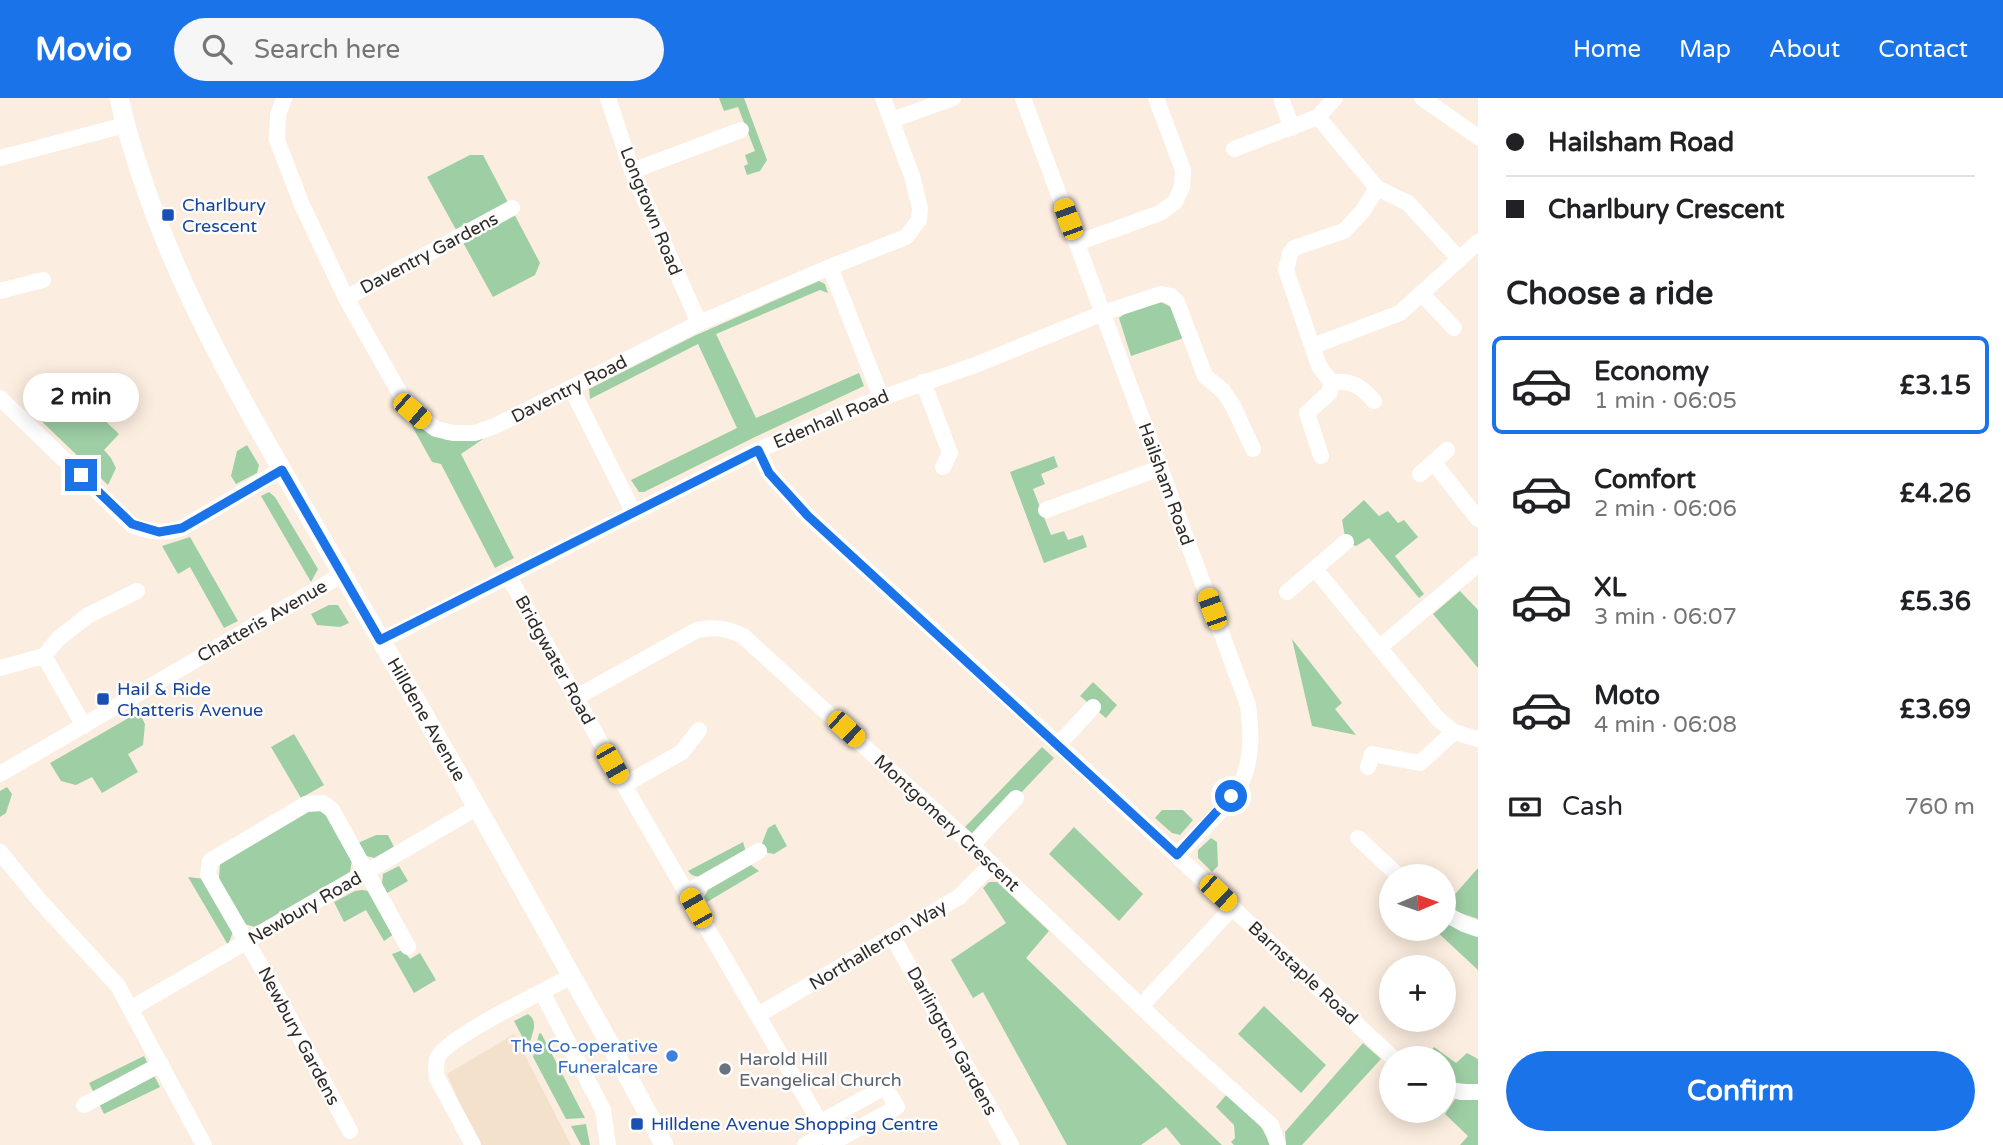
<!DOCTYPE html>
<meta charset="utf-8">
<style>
:root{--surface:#fff;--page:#f6f6f6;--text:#202124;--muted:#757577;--line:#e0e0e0;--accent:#1a73e8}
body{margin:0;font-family:"Varela Round",sans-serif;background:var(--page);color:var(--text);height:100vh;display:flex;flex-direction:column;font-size:26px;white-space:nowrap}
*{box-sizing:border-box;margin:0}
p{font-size:23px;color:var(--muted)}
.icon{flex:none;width:38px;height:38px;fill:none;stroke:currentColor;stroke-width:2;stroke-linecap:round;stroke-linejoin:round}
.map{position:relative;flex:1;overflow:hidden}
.side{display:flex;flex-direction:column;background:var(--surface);width:525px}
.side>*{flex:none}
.top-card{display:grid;align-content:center;height:154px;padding:0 28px;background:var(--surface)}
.needle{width:46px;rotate:88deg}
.buttons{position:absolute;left:1379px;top:766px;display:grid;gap:14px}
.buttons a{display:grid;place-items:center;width:77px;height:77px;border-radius:50%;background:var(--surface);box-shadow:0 4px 18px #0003;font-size:35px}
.end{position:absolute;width:32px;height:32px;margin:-16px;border:9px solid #1a73e8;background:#fff;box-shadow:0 0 0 4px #fff}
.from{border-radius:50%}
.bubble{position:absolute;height:49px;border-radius:24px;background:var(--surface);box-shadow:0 4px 18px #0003;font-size:23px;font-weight:800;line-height:49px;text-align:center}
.car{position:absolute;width:21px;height:42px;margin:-21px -10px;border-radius:9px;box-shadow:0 0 5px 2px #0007;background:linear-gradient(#f5c518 24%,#345 0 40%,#f5c518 0 76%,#345 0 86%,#f5c518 0)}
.top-card b{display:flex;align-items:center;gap:24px;height:66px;font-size:26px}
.top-card b+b{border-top:2px solid var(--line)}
.top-card i{width:18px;height:18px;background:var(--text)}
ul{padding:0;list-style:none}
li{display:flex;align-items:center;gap:21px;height:98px;margin:0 14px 10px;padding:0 14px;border:4px solid transparent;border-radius:10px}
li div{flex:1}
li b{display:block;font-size:26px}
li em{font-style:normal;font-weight:800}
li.active{border-color:var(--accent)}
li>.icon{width:63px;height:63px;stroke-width:1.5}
h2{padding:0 28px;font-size:32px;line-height:84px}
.pay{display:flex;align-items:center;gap:18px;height:77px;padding:0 28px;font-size:26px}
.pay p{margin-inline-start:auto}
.cta{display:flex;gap:14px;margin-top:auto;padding:14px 28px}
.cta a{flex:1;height:80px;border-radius:42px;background:var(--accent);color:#fff;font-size:28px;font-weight:800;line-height:80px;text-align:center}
header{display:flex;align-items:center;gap:42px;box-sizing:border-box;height:98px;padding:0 35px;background:var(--accent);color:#fff}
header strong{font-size:33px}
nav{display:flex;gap:38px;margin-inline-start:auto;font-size:24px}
.search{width:490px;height:63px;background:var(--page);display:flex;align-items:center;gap:18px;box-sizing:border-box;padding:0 24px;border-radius:38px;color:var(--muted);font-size:26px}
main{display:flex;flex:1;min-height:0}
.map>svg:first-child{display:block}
</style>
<header>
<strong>Movio</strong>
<div class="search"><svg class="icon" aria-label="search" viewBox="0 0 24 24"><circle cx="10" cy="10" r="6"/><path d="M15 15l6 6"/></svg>Search here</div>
<nav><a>Home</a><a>Map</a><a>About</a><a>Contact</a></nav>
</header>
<main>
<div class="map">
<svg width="1478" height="1047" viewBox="0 0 1478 1047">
<rect width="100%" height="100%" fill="#fbeddf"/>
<polygon fill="#f4e1cc" points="514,936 571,1047 478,1047 447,976"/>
<g fill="#9ecfa4">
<polygon points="719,0 744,0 767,62 760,73 747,77 744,68 748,66 745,57 755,53 738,9 724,13"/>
<polygon points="470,57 483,57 540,165 535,177 493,199 427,79"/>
<polygon points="819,183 825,186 828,195 820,192 716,236 756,320 859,275 864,288 753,340 644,394 639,394 631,382 737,330 698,246 590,301 589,291 694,238"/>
<polygon points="1161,204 1173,210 1184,240 1131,258 1119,220 1130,212"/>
<polygon points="84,303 119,336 104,352 111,360 116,370 108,387 33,315 40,307 56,309 68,319"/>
<polygon points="415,324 446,342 483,341 461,356 514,460 495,470 441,366 432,364 412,328"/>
<polygon points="247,347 259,367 257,375 236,386 231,378 237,353"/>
<polygon points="1054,358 1058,369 1041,376 1045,386 1033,391 1051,437 1064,433 1068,442 1083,437 1087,449 1044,465 1010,374"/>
<polygon points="269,394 275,399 318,471 311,484 261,398"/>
<polygon points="1364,402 1379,418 1388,413 1398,425 1404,422 1418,439 1395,458 1424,496 1419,500 1369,440 1356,448 1346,444 1342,422"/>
<polygon points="190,439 238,523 224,530 190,469 178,476 162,448"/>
<polygon points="1460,493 1478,512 1478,570 1433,516"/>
<polygon points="329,507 338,507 349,525 340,529 317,527 311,516"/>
<polygon points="1292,541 1342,605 1335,611 1356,637 1312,628"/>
<polygon points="1093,584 1117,607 1106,620 1080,598"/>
<polygon points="139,614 145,626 143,647 128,656 138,674 102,695 92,679 76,687 61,683 50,665"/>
<polygon points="294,636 324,687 301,700 271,649"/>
<polygon points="1042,649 1054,660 1016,700 974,737 965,729"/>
<polygon points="7,689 12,696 6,715 0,719 0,693"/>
<polygon points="1162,712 1183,712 1193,722 1180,737 1172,735 1155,720"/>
<polygon points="308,713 320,713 327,718 352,762 350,774 255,829 244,826 219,781 220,766"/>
<polygon points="775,726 787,748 774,756 759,753 768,730"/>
<polygon points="1074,729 1143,796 1119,823 1049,756"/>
<polygon points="376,737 388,737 394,749 375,760 366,758 358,745"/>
<polygon points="1211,740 1217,744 1218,768 1212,774 1198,760 1198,752"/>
<polygon points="743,744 746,754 702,780 692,777 688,773"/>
<polygon points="751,767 759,773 707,804 704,799 708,792"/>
<polygon points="399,768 408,783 387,795 382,786 383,776"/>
<polygon points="1478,770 1478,821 1452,812 1449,803"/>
<polygon points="188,779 205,781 234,831 228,847"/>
<polygon points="989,784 997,784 1049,833 1026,860 1222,1047 1181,1047 1166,1029 1141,1047 1067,1047 983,894 973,900 951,862 1006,825 983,790"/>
<polygon points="362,792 369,793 394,836 384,843 366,812 344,824 334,804 355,793"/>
<polygon points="1444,823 1478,838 1478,872 1434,831 1444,831"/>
<polygon points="403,852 410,861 420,855 436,882 414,895 392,856"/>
<polygon points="1264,908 1326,967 1301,995 1238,936"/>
<path d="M 528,916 C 540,924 531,938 528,950 L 514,923 Z"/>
<polygon points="541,935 585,1020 566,1021 533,959 539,936"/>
<polygon points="1363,945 1381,961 1302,1047 1286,1047 1285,1034"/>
<polygon points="1434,949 1456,965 1467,955 1478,961 1478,987 1444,984 1444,961 1424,961"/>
<polygon points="144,958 160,989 104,1016 89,985"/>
<polygon points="1227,996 1260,1027 1271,1047 1234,1047 1231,1044 1235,1040 1234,1027 1216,1009"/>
<polygon points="1456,1000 1478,1001 1478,1047 1460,1047 1468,1038 1445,1016"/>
<polygon points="586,1026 590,1047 581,1047 571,1028"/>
</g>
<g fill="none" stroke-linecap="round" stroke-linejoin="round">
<g stroke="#fff" stroke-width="16">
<polyline points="284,0 278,17 277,42 302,107 346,200 402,299 412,313 436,331 453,335 475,335 495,328 571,290 699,225 830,169 906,139 919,122 920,110 912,78 883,0"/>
<polyline points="608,0 632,73 699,225"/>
<path d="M 1023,0 L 1248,607 C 1251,631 1253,659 1242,683 C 1231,707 1196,737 1177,757"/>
<polyline points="1281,0 1292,30"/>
<polyline points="1422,0 1478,39"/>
<polyline points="1318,19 1377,90 1408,105 1459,161"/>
<polyline points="892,22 953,0"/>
<polyline points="1234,51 1318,19 1335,0"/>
<polyline points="0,60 125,27"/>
<polyline points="632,73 741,32"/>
<polyline points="1077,145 1160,115 1175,104 1182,89 1183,72 1156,0"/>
<polyline points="830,169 881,299"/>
<polyline points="0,193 43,182"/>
<polyline points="1421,195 1454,230"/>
<polyline points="346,200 512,110"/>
<polyline points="1313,248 1400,215 1478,144"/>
<polyline points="923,284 950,355 943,369"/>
<path d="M 1331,284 C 1352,282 1361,288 1374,303"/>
<polyline points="571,290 634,415"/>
<path d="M 0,300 L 132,427 C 149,434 164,436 182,430 L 282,371"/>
<polyline points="758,352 769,375 808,418 1063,651 1394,961"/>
<polyline points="1321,358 1307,315 1330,294 1331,284 1319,268 1286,172 1290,156 1294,150 1344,133 1362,114 1377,90"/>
<polyline points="1434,365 1478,421"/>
<polyline points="1420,376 1447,352"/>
<polyline points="1046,412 1160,370"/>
<polyline points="1315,471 1438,621 1454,634 1478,641"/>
<polyline points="508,477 624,687 833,1047"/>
<polyline points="1287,494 1346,444"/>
<polyline points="380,543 758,352 867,305 978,266 1103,215 1161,196 1171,198 1177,204 1205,278 1223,293 1233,308 1253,351"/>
<polyline points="1380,549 1478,466"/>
<polyline points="44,558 84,628"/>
<polyline points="0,570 44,558 58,541 87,518 137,493"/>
<path d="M 575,600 L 697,532 C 714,528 728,530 743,538 L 959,735 L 1172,938 L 1271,1027 L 1278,1047"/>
<polyline points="1058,647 1093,609"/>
<polyline points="1368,669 1372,656 1420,665 1454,634"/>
<polyline points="0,676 343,476"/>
<polyline points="624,687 682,654 699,632"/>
<polyline points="1358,740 1400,779"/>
<polyline points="972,747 1016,700"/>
<polyline points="0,754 40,803 118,888 204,1047"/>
<polyline points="687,794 759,753"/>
<polyline points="1444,815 1464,826 1478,831"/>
<polyline points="892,838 1011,1047"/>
<polyline points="542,894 603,1012 608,1047"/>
<polyline points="1141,908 1233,809"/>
<polyline points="132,910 478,709"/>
<polyline points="758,917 959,799 992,766"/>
<polyline points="1444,990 1461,994 1478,994"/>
<polyline points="84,1007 161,966"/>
<polyline points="821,1024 885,989 897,1009 832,1045"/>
<polyline points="350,1033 273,889 208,777 210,763 306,706 323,705 332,712 408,849"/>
<path d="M 473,1047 L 437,980 C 436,973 435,965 438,959 C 447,939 548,891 572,878"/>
<polyline points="805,1047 826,1035"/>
</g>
<path stroke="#fff" stroke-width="19" id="s1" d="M 119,0 C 160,174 252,319 340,472 C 415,600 489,729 561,859 C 596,922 632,983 664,1047"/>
</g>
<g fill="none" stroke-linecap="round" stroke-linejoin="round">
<polyline stroke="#1a73e8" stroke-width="9" points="81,377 132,426 159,434 182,430 282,372 380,542 758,352 769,375 808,418 1177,757 1231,698"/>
</g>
<g fill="#1a4fb4" stroke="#fdfdfd" stroke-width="2.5">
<rect x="161" y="110" width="14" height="14" rx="3.5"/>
<rect x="96" y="594" width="14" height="14" rx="3.5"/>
<rect x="630" y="1019" width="14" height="14" rx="3.5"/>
</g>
<circle fill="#3f7fe0" stroke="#fdfdfd" stroke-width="2.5" cx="672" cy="958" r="7"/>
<circle fill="#6b7280" stroke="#fdfdfd" stroke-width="2.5" cx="725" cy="971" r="7"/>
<g text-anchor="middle" stroke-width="5" stroke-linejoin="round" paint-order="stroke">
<g font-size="18" fill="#164399" stroke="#fdfdfd" text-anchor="start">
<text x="182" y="113">Charlbury<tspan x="182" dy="21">Crescent</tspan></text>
<text x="117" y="597">Hail &amp; Ride<tspan x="117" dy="21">Chatteris Avenue</tspan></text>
<text x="651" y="1032">Hilldene Avenue Shopping Centre</text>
</g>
<g font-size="18" fill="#2f2a25" stroke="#fdfdfd">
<text transform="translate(651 113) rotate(68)" y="6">Longtown Road</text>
<text transform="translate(429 155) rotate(-28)" y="6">Daventry Gardens</text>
<text transform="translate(569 291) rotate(-27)" y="6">Daventry Road</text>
<text transform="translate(831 321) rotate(-23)" y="6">Edenhall Road</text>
<text transform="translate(1166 386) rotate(70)" y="6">Hailsham Road</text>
<text transform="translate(262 523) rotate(-30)" y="6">Chatteris Avenue</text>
<text transform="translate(555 562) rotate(61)" y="6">Bridgwater Road</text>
<text dy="6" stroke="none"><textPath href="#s1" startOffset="696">Hilldene Avenue</textPath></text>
<text transform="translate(947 725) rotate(43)" y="6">Montgomery Crescent</text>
<text transform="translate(305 810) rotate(-30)" y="6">Newbury Road</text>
<text transform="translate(878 847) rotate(-31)" y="6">Northallerton Way</text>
<text transform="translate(1303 875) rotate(43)" y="6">Barnstaple Road</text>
<text transform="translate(299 938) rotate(62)" y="6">Newbury Gardens</text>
<text transform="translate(952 943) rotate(61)" y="6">Darlington Gardens</text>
</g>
<g font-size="18" fill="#366cbe" stroke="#fdfdfd" text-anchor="end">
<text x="658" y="954">The Co-operative<tspan x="658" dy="21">Funeralcare</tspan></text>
</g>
<g font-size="18" fill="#5b616d" stroke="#fdfdfd" text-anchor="start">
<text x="739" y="967">Harold Hill<tspan x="739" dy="21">Evangelical Church</tspan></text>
</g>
</g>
</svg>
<div class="buttons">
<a><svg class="needle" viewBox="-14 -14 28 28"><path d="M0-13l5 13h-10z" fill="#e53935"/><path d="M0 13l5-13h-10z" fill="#757577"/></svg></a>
<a>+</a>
<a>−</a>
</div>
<i class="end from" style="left:1231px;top:698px"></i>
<i class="end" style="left:81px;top:377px"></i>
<div class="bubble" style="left:23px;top:275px;width:116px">2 min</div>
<i class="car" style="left:1068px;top:121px;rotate:340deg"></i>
<i class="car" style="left:412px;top:313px;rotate:131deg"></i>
<i class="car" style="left:1212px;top:511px;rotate:340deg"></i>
<i class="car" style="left:846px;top:631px;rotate:133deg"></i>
<i class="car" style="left:612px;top:666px;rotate:150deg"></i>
<i class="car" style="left:1218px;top:795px;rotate:133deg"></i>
<i class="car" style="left:696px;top:810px;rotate:330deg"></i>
</div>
<section class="side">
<div class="top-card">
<b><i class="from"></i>Hailsham Road</b>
<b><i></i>Charlbury Crescent</b>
</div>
<h2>Choose a ride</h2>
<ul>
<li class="active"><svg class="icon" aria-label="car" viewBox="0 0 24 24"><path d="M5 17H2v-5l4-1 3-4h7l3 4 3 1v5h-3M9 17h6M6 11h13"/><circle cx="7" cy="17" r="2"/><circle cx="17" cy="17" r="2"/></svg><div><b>Economy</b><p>1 min · 06:05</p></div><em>£3.15</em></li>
<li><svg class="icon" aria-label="car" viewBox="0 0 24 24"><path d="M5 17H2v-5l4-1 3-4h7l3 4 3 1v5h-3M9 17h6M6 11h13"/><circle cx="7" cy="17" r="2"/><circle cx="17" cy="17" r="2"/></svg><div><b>Comfort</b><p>2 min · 06:06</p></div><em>£4.26</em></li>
<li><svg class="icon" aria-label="car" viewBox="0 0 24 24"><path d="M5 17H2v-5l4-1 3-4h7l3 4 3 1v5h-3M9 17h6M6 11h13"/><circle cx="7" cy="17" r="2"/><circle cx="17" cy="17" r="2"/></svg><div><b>XL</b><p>3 min · 06:07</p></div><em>£5.36</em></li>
<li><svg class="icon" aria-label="car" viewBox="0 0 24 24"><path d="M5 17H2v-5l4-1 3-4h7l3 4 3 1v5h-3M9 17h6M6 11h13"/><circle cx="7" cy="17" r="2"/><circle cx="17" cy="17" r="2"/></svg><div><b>Moto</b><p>4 min · 06:08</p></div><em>£3.69</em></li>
</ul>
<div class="pay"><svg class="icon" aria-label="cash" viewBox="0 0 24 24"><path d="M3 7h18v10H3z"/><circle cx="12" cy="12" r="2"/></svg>Cash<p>760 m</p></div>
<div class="cta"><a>Confirm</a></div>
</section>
</main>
